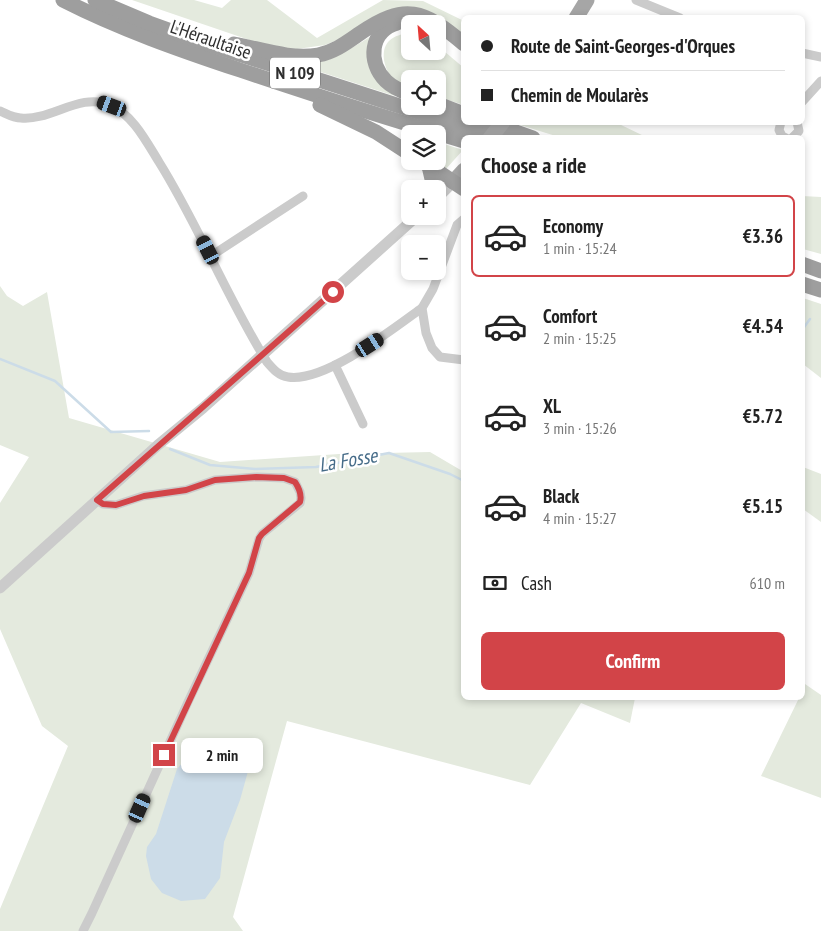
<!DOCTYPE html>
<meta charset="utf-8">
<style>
:root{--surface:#fff;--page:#f2f2f2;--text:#222;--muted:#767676;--line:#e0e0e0;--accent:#d24448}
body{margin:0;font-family:"PT Sans Narrow",sans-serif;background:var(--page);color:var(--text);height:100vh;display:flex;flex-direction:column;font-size:19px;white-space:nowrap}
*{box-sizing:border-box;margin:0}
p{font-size:16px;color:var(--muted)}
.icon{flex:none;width:28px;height:28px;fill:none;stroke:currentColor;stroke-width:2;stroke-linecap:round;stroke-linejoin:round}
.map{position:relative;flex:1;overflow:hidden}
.sheet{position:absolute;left:461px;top:135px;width:344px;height:565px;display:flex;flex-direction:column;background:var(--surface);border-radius:8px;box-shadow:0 2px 8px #0003}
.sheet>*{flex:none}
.banner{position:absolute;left:461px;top:15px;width:344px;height:110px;border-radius:8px;box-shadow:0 2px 8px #0003;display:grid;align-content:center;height:110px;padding:0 20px;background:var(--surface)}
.needle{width:32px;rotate:334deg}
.buttons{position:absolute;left:401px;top:15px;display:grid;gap:10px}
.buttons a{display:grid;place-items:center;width:45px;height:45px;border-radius:8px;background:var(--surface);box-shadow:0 2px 8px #0003;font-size:25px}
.end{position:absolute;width:22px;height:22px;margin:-11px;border:6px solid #d24448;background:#fff;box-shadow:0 0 0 2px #fff}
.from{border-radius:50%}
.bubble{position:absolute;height:35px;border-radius:8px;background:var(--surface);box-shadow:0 2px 8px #0003;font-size:16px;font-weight:600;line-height:35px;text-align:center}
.car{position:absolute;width:15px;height:30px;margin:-15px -8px;border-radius:6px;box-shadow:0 0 4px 1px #0007;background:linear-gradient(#222 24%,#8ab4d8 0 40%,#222 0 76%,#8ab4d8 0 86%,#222 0)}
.banner b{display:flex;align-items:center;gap:18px;height:48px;font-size:19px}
.banner b+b{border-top:1px solid var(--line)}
.banner i{width:12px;height:12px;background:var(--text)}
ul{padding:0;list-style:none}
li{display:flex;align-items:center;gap:15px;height:82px;margin:0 10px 8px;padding:0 10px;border:2px solid transparent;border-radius:8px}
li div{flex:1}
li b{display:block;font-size:19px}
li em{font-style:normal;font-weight:600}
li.active{border-color:var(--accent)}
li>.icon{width:45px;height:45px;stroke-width:1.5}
h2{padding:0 20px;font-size:22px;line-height:60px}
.pay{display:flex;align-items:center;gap:12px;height:55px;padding:0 20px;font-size:19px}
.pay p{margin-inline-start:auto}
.primary-button{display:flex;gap:10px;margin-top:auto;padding:10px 20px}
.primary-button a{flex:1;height:58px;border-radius:8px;background:var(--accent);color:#fff;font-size:20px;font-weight:600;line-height:58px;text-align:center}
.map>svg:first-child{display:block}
</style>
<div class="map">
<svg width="821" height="931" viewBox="0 0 821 931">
<rect width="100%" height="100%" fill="#fff"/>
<g fill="#e4eade">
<polygon points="132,0 194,0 222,8 231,0 267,0 317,38 383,0 423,1 464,21 464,36 428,12 347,36 325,45 297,49 267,46"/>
<polygon points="383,29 373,41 395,96 299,65 329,58 355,46"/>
<path d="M 410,33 L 410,51 L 438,51 L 438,46 L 464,68 L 464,105 L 438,97 L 438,79 L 410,79 L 410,88 C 405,85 397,82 392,78 C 388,74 385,66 384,60 C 382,41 393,35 410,33 Z"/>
<polygon points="518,123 617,123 646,137 559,137 517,124"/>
<polygon points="438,142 463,150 445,170 431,161 438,161"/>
<polygon points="802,196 821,197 821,254 803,249"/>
<polygon points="0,286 7,296 23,306 47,292 69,418 220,462 339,454 430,452 464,472 464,698 635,698 630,723 581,703 530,785 287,721 233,917 243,931 0,931 0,909 68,746 42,726 0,629 0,503 29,457 0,445"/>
<polygon points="803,298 821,304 821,378 803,364"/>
<polygon points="803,467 821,474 821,522 803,509"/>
<polygon points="805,684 821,695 821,798 761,776 799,698 802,698 803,690"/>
</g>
<polygon fill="#ccdce8" points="216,739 238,747 250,764 240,800 224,842 220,878 205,899 181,901 162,893 151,879 146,856 147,847 156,834 177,769 196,747"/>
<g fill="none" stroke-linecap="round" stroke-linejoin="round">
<g stroke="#ccdce8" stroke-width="2.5">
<polyline points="802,330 810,319"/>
<polyline points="0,359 55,381 111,432 149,431"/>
<polyline points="170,449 210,465 255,469 316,467 389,453 450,474 464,481"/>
</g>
<g stroke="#cbcbcb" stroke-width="9">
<polyline points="636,0 680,18"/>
<polyline points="802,53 821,57"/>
<polyline points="802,102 821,81"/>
<path d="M 0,111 C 7,114 13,118 21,118 C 51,121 80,92 110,105 C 133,115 146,141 159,162 C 199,226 227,298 267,362 C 273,369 279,376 288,377 C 324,383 393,329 422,308"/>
<polyline points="781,122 779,130 782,136 786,138"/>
<polyline points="792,138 799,131 797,122"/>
<polyline points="464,219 457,225 433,289 422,308 426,333 432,348 440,357 464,360"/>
<polyline points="211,256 303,196"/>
<polyline points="335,365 363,424"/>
<polyline points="83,931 92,913 188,702 249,573 259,539 262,534 300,503 301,498 300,492 295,482 284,478 257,477 215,480 186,490 143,496 116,505 103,504 97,500"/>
</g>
<g stroke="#cbcbcb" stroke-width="11">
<polyline points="438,197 453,182"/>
<polyline points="0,588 158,445 203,408 417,216"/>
</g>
<g stroke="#a6a6a6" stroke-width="15">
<polyline points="576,18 587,0"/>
<polyline points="453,182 464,170"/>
</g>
<g stroke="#9e9e9e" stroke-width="15">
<path d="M 63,0 C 120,29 180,50 240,70 C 314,95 389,119 464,141"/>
<polyline points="95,0 149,23 199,41 498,138"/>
<path d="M 397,23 C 370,31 367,62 386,81 C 392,87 401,91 410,94"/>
<path d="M 234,44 C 261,49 291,60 318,55 C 334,52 346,43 359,34 C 405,2 424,10 464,44"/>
<polyline points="438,104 464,114"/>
<polyline points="320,105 376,132 410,154"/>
<polyline points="487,122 533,138"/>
<polyline points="422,161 464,189"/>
<polyline points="429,166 432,179 432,189"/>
<polyline points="802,264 821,271"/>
<polyline points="802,284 821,290"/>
</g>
<polyline stroke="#a6a6a6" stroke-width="15" points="490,138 503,122"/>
</g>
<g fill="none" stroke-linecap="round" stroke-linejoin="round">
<path stroke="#d24448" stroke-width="6" d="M 164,755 L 249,573 L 259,538 L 262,534 L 300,502 C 302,495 299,488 295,482 L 284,478 L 256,477 L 215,480 L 186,490 L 144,496 L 116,505 L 103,504 L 97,500 C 175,431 255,362 333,292"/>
</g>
<g text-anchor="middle" stroke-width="5" stroke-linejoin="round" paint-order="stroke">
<rect fill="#fff" stroke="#6d6d6d" stroke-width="1" x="270" y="57.5" width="50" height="31" rx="4"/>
<g font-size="18" font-weight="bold" fill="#2e2e2e">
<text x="295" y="79">N 109</text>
</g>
<g font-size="19" fill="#2e2e2e" stroke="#fff">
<text transform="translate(211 39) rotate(19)" y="7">L'Héraultaise</text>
</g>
<g font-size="20" font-style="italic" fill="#456b88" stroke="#fff">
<text transform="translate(348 460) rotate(-10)" y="7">La Fosse</text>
</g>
</g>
</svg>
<div class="buttons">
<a><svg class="needle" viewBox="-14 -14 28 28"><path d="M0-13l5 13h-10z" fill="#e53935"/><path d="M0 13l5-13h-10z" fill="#767676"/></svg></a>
<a><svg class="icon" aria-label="locate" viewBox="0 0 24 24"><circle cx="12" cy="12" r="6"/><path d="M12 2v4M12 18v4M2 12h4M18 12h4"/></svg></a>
<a><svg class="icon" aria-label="layers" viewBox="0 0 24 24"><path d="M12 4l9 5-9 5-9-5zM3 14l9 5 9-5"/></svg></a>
<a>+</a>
<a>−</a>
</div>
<i class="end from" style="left:333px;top:292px"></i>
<i class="end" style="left:164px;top:755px"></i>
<div class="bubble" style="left:181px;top:738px;width:82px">2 min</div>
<i class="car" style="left:112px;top:106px;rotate:290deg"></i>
<i class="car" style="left:208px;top:250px;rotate:333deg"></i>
<i class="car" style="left:370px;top:345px;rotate:58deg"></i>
<i class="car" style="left:140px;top:808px;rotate:24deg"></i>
<div class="banner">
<b><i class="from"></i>Route de Saint-Georges-d'Orques</b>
<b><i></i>Chemin de Moularès</b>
</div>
<section class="sheet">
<h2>Choose a ride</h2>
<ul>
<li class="active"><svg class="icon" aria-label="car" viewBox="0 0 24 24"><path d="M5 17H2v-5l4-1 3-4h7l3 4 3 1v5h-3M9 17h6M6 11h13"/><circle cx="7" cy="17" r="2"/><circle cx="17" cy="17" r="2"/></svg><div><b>Economy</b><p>1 min · 15:24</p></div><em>€3.36</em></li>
<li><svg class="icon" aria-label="car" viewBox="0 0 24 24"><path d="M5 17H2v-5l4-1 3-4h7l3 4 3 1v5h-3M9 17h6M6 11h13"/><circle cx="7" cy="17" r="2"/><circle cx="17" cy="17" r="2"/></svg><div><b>Comfort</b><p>2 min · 15:25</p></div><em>€4.54</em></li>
<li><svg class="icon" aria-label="car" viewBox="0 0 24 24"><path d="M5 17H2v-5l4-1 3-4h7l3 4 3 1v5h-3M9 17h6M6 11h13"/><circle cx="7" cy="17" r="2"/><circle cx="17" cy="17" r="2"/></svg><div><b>XL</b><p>3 min · 15:26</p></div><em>€5.72</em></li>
<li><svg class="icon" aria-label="car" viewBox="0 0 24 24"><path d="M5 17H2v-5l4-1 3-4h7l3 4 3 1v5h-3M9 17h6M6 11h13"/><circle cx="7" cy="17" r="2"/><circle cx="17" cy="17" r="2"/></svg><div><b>Black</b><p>4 min · 15:27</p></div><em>€5.15</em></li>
</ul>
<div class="pay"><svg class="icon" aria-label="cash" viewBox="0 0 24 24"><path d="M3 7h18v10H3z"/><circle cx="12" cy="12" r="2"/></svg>Cash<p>610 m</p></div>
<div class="primary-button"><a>Confirm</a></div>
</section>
</div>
